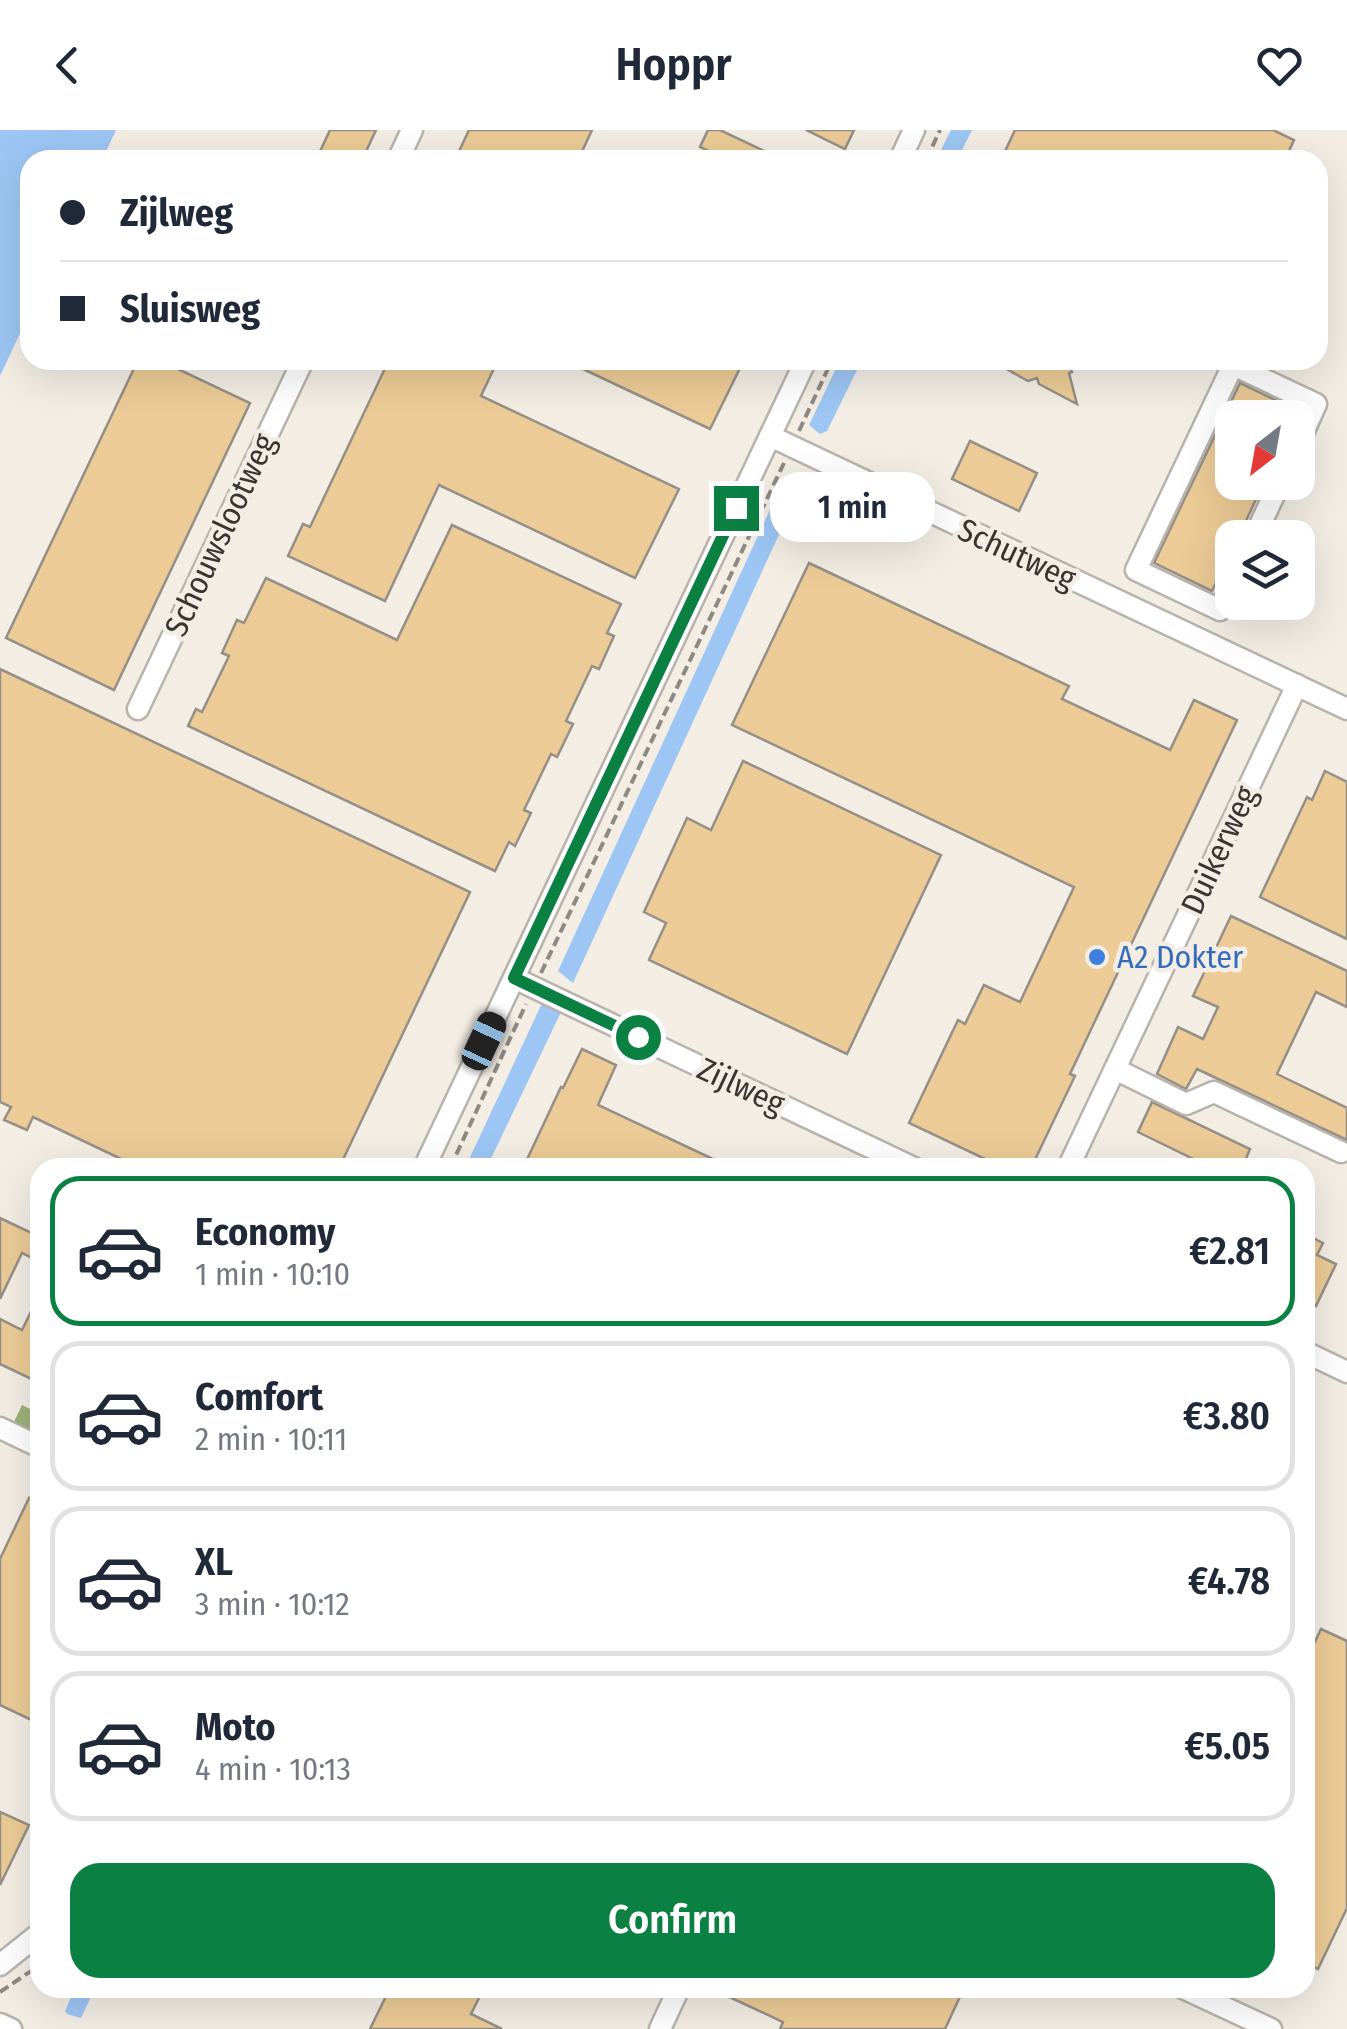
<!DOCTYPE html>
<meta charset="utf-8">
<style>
:root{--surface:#fff;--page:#f2f2f3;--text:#1f2937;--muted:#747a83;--line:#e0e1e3;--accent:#0b8043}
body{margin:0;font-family:"Fira Sans Condensed",sans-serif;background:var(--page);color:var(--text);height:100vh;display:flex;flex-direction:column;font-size:38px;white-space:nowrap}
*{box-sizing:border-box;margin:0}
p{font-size:32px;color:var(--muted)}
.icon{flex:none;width:55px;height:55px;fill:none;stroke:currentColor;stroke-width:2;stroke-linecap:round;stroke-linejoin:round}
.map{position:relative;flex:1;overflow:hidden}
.side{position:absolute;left:30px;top:1028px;width:1285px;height:840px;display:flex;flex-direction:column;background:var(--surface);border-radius:30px;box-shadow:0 10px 40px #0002}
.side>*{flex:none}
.top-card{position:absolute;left:20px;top:20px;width:1308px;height:220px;border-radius:30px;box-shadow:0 10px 40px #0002;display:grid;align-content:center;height:220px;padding:0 40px;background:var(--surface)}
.needle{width:65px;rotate:211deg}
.tools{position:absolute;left:1215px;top:270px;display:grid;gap:20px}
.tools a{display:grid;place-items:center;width:100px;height:100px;border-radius:20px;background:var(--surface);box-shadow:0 10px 40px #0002;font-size:50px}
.end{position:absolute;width:45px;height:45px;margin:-22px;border:12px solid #0b8043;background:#fff;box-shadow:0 0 0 5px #fff}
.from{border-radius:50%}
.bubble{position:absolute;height:70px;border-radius:30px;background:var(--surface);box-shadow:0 10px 40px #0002;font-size:32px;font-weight:600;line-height:70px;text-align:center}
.car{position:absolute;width:30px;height:60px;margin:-30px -15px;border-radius:12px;box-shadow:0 0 8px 2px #0007;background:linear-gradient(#222 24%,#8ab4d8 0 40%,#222 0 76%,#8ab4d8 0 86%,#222 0)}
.top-card b{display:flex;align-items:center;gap:35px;height:95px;font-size:38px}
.top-card b+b{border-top:2px solid var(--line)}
.top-card i{width:25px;height:25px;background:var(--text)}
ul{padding:18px 0 0;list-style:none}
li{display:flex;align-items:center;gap:30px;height:150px;margin:0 20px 15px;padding:0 20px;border:5px solid var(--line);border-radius:30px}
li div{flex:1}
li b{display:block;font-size:38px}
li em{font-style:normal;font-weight:600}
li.on{border-color:var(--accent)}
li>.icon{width:90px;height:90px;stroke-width:1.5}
.action{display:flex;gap:20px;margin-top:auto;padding:20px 40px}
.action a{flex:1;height:115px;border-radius:30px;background:var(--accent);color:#fff;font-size:40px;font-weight:600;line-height:115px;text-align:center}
header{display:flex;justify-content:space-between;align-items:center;height:130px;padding:0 40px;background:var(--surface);font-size:45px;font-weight:600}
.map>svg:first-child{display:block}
</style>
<header><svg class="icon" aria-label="back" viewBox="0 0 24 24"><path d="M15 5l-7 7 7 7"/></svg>Hoppr<svg class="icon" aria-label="heart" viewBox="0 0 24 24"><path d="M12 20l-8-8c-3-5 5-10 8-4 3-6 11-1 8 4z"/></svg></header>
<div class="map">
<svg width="1347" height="1899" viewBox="0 0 1347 1899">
<rect width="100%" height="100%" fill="#f3ede4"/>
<polygon fill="#9db17a" points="22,1275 40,1284 40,1307 13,1294"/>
<g fill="#9dc6f4">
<polygon points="0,0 116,0 102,30 30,30 30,182 0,246"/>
<polygon points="951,0 972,0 957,30 936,30"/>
<polygon points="840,230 862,230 827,301 820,304 809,295"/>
<polygon points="784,349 793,352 799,361 573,853 558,841"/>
<polygon points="543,871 562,880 487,1037 465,1038"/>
<polygon points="75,1858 95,1858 81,1888 67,1884 65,1881"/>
</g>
<g fill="#eccb96" stroke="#959087" stroke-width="2.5">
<polygon points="330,0 376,0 362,30 316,30"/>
<polygon points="469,0 592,0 578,30 455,30"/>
<polygon points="708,0 720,0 783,30 727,30 700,17"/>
<polygon points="806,0 854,0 845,19"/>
<polygon points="1015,0 1273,0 1294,10 1285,30 1001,30"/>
<polygon points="138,230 159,230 250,273 114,560 6,508"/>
<polygon points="389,230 498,230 481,266 679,359 635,448 439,355 385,471 288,426 303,394 310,397"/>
<polygon points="564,230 744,230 710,299"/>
<polygon points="1018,230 1067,230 1072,242 1069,243 1077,274 1039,254 1037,248 1028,251 1001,236"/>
<polygon points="1240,253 1298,281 1295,288 1232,288 1232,352 1264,352 1238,408 1232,408 1232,419 1212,461 1154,433"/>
<polygon points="970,311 1037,343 1019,381 952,349"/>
<polygon points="452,395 621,474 607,503 614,506 599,539 592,536 566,591 573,594 557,627 551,624 524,680 531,683 515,716 509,712 495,741 188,596 196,579 202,582 229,526 222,523 237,490 244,493 266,448 397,510"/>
<polygon points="809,433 1069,556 1062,569 1170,620 1194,570 1237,590 1070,944 1075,946 1031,1038 1004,1038 909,993 958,890 965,894 984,855 1020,872 1074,757 732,595"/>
<polygon points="0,539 470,762 339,1038 140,1038 33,987 27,1000 4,990 11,977 0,972"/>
<polygon points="743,631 941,725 847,924 649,830 666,793 644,782 687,688 711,700"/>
<polygon points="1325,641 1347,652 1347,809 1260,767 1307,667 1312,670"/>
<polygon points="1231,786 1347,841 1347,877 1316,862 1277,944 1347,978 1347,1010 1197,939 1186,959 1157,944 1178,897 1203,909 1218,877 1193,866"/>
<polygon points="582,919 616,935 598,975 732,1038 523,1038 561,957 563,958"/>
<polygon points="1152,972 1250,1019 1242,1038 1212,1038 1138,1002"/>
<polygon points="0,1088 40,1107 40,1132 22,1123 0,1169"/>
<polygon points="1305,1104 1323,1113 1317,1125 1336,1134 1316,1176 1305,1171"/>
<polygon points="40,1163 40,1253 0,1234 0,1189 22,1200"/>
<polygon points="29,1368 40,1373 40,1594 0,1575 0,1429"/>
<polygon points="1321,1499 1347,1511 1347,1778 1318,1839 1305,1833 1305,1533"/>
<polygon points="0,1682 29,1695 0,1755"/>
<polygon points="390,1858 484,1858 471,1884 502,1899 370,1899"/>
<polygon points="710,1858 964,1858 945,1899 780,1899 783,1892"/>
</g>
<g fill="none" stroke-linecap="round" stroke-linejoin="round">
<defs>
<g id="minor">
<polyline points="398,30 412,0"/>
<polyline points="900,30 914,0"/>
<polyline points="770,306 1347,579"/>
<polyline points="1254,408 1280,352"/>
<polyline points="1232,453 1220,480 1136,440 1233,235 1316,274 1298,314"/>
<polyline points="138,579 303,230"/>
<polyline points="514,848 914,1038"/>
<polyline points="1115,939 1186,974 1214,962 1341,1022"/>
<polyline points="424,1038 806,230"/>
<polyline points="1068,1038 1297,555"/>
<polyline points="1305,1222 1347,1242"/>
<polyline points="0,1298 40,1317"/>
<polyline points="0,1835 40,1803"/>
<polyline points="1183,1858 1271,1899"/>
<polyline points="0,1894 11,1899"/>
<polyline points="660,1899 679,1858"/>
</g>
</defs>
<use href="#minor" stroke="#b9b3ab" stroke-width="25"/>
<g stroke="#8d8983" stroke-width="4" stroke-dasharray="10 5" stroke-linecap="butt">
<polyline points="926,30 940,0"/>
<polyline points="799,301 832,230"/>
<polyline points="541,843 784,333"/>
<polyline points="450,1038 526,874"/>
<polyline points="0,1862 40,1835"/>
</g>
<use href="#minor" stroke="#fff" stroke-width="20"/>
</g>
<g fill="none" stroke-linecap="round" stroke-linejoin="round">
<polyline stroke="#0b8043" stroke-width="12" points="638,907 514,848 736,378"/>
</g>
<circle fill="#3f7fe0" stroke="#f3ede4" stroke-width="4" cx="1097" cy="827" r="10"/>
<g text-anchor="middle" stroke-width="9" stroke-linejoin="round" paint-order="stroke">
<g font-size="32" fill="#373532" stroke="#f3ede4">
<text transform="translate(220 405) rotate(-65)" y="11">Schouwslootweg</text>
<text transform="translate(1017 424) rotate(25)" y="11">Schutweg</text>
<text transform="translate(1219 720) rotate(-65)" y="11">Duikerweg</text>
<text transform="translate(741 956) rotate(25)" y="11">Zijlweg</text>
</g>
<g font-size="32" fill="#366cbe" stroke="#f3ede4" text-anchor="start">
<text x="1117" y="838">A2 Dokter</text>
</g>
</g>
</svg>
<div class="tools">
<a><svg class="needle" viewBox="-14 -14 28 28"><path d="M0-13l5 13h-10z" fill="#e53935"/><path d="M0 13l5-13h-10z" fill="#747a83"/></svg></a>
<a><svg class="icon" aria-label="layers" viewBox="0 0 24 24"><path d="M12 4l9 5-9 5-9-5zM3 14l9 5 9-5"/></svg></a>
</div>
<i class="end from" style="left:638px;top:907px"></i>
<i class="end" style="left:736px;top:378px"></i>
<div class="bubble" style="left:770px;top:342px;width:165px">1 min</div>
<i class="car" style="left:484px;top:911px;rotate:25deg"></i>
<div class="top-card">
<b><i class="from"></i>Zijlweg</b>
<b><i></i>Sluisweg</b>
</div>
<section class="side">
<ul>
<li class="on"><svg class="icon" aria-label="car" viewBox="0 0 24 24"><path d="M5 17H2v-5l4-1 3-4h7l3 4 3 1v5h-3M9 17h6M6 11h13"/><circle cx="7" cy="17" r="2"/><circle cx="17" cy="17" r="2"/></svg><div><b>Economy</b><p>1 min · 10:10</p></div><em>€2.81</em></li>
<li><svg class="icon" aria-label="car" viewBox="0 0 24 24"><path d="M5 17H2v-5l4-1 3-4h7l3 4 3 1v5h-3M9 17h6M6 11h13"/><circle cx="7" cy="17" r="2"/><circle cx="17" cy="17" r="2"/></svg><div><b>Comfort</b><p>2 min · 10:11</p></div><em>€3.80</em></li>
<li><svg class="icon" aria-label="car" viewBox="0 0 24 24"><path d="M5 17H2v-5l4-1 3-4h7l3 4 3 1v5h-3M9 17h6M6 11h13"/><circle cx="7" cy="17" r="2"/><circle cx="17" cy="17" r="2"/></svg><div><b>XL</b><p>3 min · 10:12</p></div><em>€4.78</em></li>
<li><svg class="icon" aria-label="car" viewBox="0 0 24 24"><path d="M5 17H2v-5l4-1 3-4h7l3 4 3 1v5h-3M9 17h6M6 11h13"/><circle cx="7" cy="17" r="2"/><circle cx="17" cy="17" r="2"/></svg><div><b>Moto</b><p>4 min · 10:13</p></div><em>€5.05</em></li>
</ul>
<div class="action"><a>Confirm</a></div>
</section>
</div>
